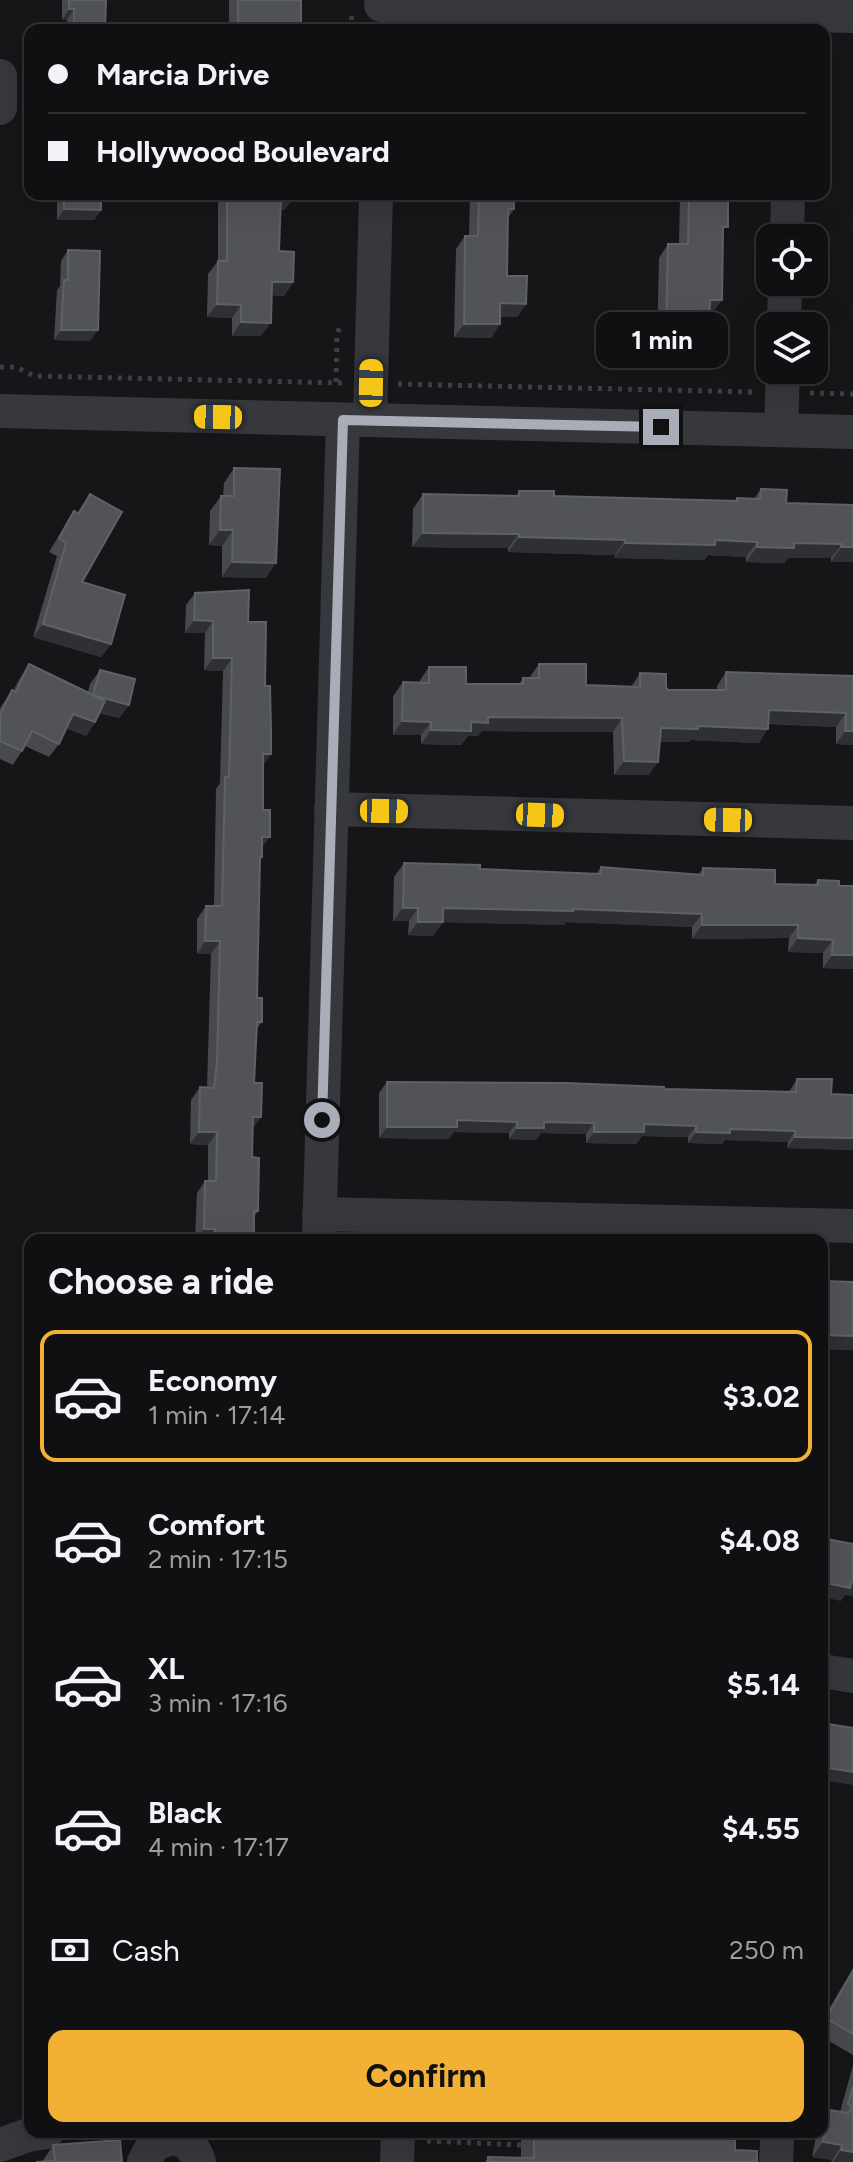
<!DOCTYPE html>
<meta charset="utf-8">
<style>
:root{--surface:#101012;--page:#1e1e20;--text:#f1f3f6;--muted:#9c9d9f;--line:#303032;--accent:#f2b134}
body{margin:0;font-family:Figtree,sans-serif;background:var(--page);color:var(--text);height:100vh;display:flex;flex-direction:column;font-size:30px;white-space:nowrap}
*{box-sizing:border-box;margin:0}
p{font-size:26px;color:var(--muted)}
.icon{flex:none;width:44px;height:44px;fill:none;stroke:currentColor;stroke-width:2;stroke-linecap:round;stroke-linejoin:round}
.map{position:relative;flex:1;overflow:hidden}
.sheet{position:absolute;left:24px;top:1234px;width:804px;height:904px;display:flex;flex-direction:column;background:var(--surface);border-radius:16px;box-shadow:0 8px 32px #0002,0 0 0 2px var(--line)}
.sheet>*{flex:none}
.hud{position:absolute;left:24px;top:24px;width:806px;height:176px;border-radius:16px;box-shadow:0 8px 32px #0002,0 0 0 2px var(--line);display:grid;align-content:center;height:176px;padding:0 24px;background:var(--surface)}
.buttons{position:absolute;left:756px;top:224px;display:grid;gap:16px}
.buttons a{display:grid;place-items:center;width:72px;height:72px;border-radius:16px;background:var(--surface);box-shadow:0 8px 32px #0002,0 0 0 2px var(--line);font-size:40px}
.end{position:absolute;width:36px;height:36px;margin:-18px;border:10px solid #a8adb8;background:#111;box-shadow:0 0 0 4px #111}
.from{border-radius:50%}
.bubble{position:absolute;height:56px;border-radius:16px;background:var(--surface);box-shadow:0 8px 32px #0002,0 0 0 2px var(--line);font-size:26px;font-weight:700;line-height:56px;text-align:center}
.car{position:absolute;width:24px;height:48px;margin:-24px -12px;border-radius:10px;box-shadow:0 0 6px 2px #0007;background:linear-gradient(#f5c518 24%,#345 0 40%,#f5c518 0 76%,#345 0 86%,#f5c518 0)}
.hud b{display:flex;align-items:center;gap:28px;height:76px;font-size:30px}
.hud b+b{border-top:2px solid var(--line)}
.hud i{width:20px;height:20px;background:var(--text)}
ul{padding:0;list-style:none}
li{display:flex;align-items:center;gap:24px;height:132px;margin:0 16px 12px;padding:0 8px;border:4px solid transparent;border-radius:16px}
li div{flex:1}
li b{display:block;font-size:30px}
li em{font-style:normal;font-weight:700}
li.selected{border-color:var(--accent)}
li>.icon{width:72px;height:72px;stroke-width:1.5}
h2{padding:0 24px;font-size:36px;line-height:96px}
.pay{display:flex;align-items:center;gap:20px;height:88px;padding:0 24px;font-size:30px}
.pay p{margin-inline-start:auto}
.action{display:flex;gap:16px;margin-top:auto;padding:16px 24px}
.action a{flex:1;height:92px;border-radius:16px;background:var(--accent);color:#111;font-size:32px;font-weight:700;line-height:92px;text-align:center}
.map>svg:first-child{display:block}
</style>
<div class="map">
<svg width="853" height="2162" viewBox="0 0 853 2162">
<rect width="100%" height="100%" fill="#161618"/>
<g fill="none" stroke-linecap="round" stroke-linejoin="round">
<g stroke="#3d3f44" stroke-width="5" stroke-dasharray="4 6" stroke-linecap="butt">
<polyline points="351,30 352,13"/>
<polyline points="0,367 16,367 34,376 344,383"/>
<polyline points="336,382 337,335 341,323"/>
<polyline points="398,384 752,392"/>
<polyline points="810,393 853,394"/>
<polyline points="427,2141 521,2145"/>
</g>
<g stroke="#37383d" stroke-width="34">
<polyline points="381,5 853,16"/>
<polyline points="0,76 0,108"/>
<polyline points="787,238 788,194"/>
<polyline points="784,326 785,282"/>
<polyline points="0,411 853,432"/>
<polyline points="370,420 376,194"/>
<polyline points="781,430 783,370"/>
<polyline points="331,809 853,823"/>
<polyline points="319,1214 853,1226"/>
<polyline points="319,1240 343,420"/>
<polyline points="822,1671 853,1676"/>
<polyline points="0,2145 28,2135 47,2132"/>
<path d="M 144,2162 L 153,2145 L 171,2138 C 186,2140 195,2147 199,2162"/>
<polyline points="397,2162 398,2132"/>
<polyline points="776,2162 777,2142"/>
</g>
</g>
<g fill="#47494d">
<polygon points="62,0 106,0 105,30 66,30 67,20 62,20"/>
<rect x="229" y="0" width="72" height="30"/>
<polygon points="57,194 101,194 101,210 94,220 57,220"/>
<polygon points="218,194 294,194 294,197 284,210 281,210 279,251 293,282 284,296 271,295 261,336 232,336 232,318 207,317 208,274 218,261"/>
<polygon points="470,194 514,194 514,209 508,218 507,276 526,304 517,317 500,317 500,324 491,338 454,337 456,249 465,236 469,236"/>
<polygon points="680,194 725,194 723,234 712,314 709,314 700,345 657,344 659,258 668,244 679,244"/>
<polygon points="68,250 90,341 54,340 57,290 60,286 61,261"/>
<polygon points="234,468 266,578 222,577 222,546 209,545 210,511 221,496 223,496 224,483"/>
<polygon points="761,489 786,503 853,505 853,562 831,562 831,558 788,558 784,563 746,562 746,557 708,555 704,560 614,558 615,555 508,552 508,548 412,547 413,509 423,494 516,496 519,491 554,496 735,501 737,498 754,499"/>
<polygon points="90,494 82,582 111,644 101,657 33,637 57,556 49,552 74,511 77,513"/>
<polygon points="195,593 248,622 263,765 262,857 260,861 257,998 262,1022 256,1030 254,1083 261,1117 252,1129 252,1157 258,1211 254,1217 254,1240 195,1240 197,1193 205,1181 208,1181 208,1145 190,1144 191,1100 200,1087 207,1087 211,954 197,954 197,919 206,906 214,906 216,789 220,783 223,671 204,670 205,633 185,633 186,605"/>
<polygon points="29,664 88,692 90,684 100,670 129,705 119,718 99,713 95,722 86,736 66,728 59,744 49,757 25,746 13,765 0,759 0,708 12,690 13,691 20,678"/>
<polygon points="539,664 586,685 631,687 640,673 666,687 668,690 717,690 717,686 726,672 853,676 853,745 836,744 836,727 768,724 759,743 690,740 689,742 660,742 649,775 614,775 613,732 482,731 478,736 468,736 461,745 421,744 421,735 393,735 393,696 403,682 420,682 420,680 429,667 466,684 519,684 523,678 529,678"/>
<polygon points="404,863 480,869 596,874 601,867 698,875 703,868 775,884 814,885 818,880 839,886 853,886 853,969 823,968 823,953 788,952 789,938 692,939 692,927 566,922 564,925 443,922 433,936 408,935 409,921 393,921 394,877"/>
<polygon points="797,1079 831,1094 853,1095 853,1150 787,1148 788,1142 725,1140 722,1144 688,1143 688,1137 642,1136 636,1144 586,1143 586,1134 541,1133 536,1140 509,1139 509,1133 454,1132 449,1139 379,1138 379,1093 387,1082 789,1092"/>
<polygon points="822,1281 853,1282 853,1350 822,1349"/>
<polygon points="853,1968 853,2055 822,2037 822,2021"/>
<polygon points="853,2065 853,2162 831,2162 832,2160 812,2157 817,2132 822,2132 822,2120 829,2110 840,2112"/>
<polygon points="521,2132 735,2132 735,2150 757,2162 485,2162 488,2157 521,2157"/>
<polygon points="53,2145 122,2162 42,2162"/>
</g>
<g fill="#2f3033">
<polygon points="69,9 74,9 67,20 62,20"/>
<polygon points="281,197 294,197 284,210 272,210"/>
<polygon points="64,209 101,210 94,220 57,220"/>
<polygon points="272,282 293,282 284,296 263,295"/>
<polygon points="710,300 722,300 712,314 700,314"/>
<polygon points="500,303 526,304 517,317 491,317"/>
<polygon points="217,304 241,305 232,318 207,317"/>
<polygon points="241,322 271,323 261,336 232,336"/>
<polygon points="464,324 500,324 491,338 454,337"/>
<polygon points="61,330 98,330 90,341 54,340"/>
<polygon points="666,331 709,332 700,345 657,344"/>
<polygon points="220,530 233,530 222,546 209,545"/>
<polygon points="423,533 519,534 508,548 412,547"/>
<polygon points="519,537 625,540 615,555 508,552"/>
<polygon points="715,540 757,542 746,557 708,555 704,560 614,558 625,543"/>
<polygon points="794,543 842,544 831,558 788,558 784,563 746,562 757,547"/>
<polygon points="841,547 853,547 853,562 831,562"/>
<polygon points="232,562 276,563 266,578 222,577"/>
<polygon points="194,620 213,621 205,633 185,633"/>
<polygon points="43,624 111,644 101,657 33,637"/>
<polygon points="213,658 232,658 223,671 204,670"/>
<polygon points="93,695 129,705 119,718 84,709"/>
<polygon points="769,710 846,713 836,727 759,723"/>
<polygon points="73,714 95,722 86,736 64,727"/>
<polygon points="488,717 622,718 613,732 482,731 478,736 468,736 461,745 421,744 431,730"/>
<polygon points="402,721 431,722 421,735 393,735"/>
<polygon points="698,726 768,729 759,743 690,740 689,742 651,742 661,728"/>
<polygon points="845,731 853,731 853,745 836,744"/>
<polygon points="263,754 271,754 262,767"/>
<polygon points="624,761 658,762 649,775 614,775"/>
<polygon points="262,837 270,837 261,849"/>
<polygon points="403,908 418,908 409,921 393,921"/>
<polygon points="443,908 573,909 702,914 692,927 566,922 564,925 443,922 433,936 408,935 418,922"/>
<polygon points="702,925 798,925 789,938 692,939"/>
<polygon points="798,938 833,940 823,953 788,952"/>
<polygon points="205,941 220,941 211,954 197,954"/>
<polygon points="832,955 853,955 853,969 823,968"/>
<polygon points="253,1117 261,1117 252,1130"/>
<polygon points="457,1120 517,1122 509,1133 454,1132 449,1139 379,1138 387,1127"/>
<polygon points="544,1122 594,1123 586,1134 541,1133 536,1140 509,1139 517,1128"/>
<polygon points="644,1124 696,1126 688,1137 642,1136 636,1144 586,1143 594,1132"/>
<polygon points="730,1129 795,1131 788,1142 725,1140 722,1144 688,1143 696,1132"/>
<polygon points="199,1132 217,1132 208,1145 190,1144"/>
<polygon points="795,1137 853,1138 853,1150 787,1148"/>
<polygon points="204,1229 215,1229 207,1240 196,1240"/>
<polygon points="825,1335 853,1336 853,1350 822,1349 822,1340"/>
<polygon points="853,1581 853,1596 845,1595 841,1601 822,1597 822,1582"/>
<polygon points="822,1767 853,1772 853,1785 822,1780"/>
<polygon points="823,2142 842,2145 832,2160 812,2157"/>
<polygon points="841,2150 853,2152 853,2162 833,2162"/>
</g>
<g fill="#525359" stroke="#5f6168" stroke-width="2">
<polygon points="69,0 106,0 105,30 74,30 74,9 69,9"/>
<rect x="238" y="0" width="63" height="30"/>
<polygon points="64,194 101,194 101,210 64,209"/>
<polygon points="227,194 294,194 294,197 281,197 279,251 294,252 293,282 272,282 271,323 241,322 241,305 217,304 218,261 227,261"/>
<polygon points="479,194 514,194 514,209 508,209 507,276 527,276 526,304 500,303 500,324 464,324 465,236 478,236"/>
<polygon points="689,194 725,194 725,200 728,200 728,227 723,227 722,300 710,300 709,332 666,331 668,244 688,244"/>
<polygon points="68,250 100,251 98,330 61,330 64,280 68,280"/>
<polygon points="234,468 280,469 276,563 232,562 233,530 220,530 221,496 234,496"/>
<polygon points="761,489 787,490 786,503 853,505 853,547 841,547 842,544 794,543 794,548 757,547 757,542 715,540 715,545 625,543 625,540 519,537 519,534 423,533 423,494 519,496 519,491 554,491 554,496 737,501 737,498 760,499"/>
<polygon points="90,494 122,512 82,582 125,595 111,644 43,624 66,543 59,538 74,511 79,514"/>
<polygon points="249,590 248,622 266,622 265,686 270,686 271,732 271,754 263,754 263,810 270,810 270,837 262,837 262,857 260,857 257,998 262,998 262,1022 257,1022 254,1083 262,1083 261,1117 253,1117 252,1157 259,1158 258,1211 254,1211 254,1240 215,1240 215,1229 204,1229 205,1181 216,1181 217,1132 199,1132 200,1087 214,1088 217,1062 220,941 205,941 206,906 222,906 225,777 229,777 232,658 213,658 213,621 194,620 195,593"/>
<polygon points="29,664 93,695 100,670 135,679 129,705 93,695 105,701 95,722 73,714 59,744 32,731 22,751 0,741 0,715 12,690 16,692"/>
<polygon points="539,664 586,664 586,685 640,687 640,673 666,674 666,687 668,690 726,690 726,672 853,676 853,731 845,731 846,713 769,710 768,729 698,726 698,729 661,728 658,762 624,761 622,718 488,717 488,723 471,722 471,731 431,730 431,722 402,721 403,682 429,683 429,667 466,667 466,684 523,684 523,678 539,678"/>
<polygon points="404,863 480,865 480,869 601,874 601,867 703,875 703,868 775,870 775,884 818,885 818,880 839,881 839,886 853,886 853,955 832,955 833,940 798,938 798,925 702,925 702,914 573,909 573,911 443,908 443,922 418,922 418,908 403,908"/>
<polygon points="797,1079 832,1079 831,1094 853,1095 853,1138 795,1137 795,1131 730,1129 730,1133 696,1132 696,1126 644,1124 644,1132 594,1132 594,1123 544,1122 544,1128 517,1128 517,1122 457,1120 457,1127 387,1127 387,1082 566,1083 664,1087 664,1089 796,1092"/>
<polygon points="822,1281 853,1282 853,1336 825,1335 826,1321 822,1321"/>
<polygon points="822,1538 853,1544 853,1581 852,1581 850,1588 822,1582"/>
<polygon points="822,1723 853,1728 853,1772 822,1767"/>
<polygon points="853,1971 853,2034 826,2018"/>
<polygon points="853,2087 853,2152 841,2150 842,2145 823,2142 829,2110 848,2113 850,2111 851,2105 848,2104"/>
<polygon points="534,2132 735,2132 735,2150 757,2151 757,2162 488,2162 488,2157 534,2158"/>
<polygon points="120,2140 122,2162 36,2162 55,2161 53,2145"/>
</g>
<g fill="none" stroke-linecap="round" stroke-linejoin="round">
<polyline stroke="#a8adb8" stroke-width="10" points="322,1120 343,420 661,427"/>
</g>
</svg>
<div class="buttons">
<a><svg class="icon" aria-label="locate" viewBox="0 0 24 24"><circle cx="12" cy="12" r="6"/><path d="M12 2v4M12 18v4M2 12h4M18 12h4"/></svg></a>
<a><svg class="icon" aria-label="layers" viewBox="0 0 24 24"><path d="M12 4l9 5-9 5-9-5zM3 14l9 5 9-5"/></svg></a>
</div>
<i class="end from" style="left:322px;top:1120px"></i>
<i class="end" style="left:661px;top:427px"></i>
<div class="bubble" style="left:596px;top:312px;width:132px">1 min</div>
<i class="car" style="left:371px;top:383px;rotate:1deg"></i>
<i class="car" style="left:218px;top:417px;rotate:271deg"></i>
<i class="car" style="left:384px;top:811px;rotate:91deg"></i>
<i class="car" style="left:540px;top:815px;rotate:92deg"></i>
<i class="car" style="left:728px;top:820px;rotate:271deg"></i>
<div class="hud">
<b><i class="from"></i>Marcia Drive</b>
<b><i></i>Hollywood Boulevard</b>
</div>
<section class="sheet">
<h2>Choose a ride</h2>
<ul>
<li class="selected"><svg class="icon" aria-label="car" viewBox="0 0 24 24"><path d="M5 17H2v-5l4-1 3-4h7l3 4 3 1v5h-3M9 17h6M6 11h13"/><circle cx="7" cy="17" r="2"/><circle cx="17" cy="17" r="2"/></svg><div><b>Economy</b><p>1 min · 17:14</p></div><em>$3.02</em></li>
<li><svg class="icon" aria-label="car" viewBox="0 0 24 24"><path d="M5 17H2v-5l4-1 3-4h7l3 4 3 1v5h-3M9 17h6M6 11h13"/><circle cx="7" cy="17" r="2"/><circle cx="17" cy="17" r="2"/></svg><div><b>Comfort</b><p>2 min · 17:15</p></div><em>$4.08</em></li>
<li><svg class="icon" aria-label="car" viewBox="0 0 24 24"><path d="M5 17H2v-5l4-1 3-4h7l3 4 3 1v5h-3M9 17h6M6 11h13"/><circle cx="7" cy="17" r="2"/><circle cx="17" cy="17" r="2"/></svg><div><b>XL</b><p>3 min · 17:16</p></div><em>$5.14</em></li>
<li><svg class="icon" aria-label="car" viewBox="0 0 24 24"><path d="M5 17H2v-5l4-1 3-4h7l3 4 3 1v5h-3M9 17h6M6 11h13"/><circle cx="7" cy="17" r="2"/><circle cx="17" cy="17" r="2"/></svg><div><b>Black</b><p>4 min · 17:17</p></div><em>$4.55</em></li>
</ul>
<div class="pay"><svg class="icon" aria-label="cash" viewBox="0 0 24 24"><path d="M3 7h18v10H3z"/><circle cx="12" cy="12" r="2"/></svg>Cash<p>250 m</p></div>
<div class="action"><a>Confirm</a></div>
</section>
</div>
